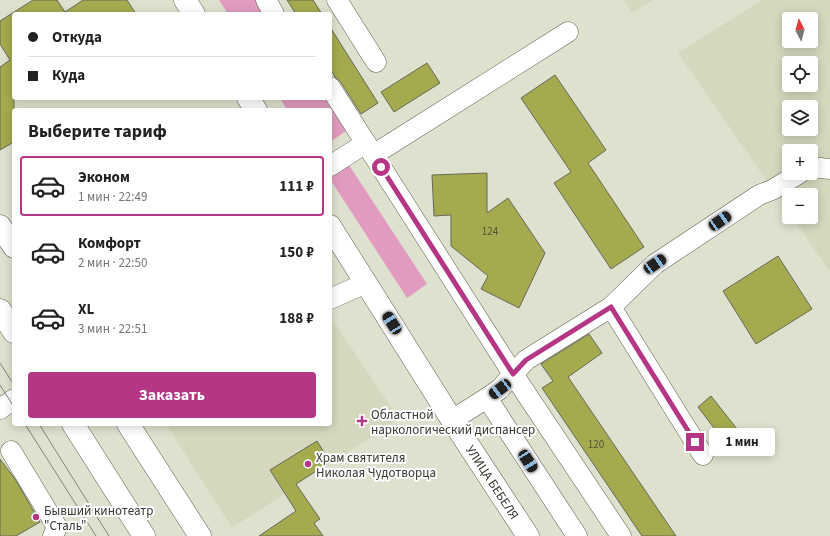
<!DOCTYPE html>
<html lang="ru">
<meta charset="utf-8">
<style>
:root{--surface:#fff;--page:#f2f2f2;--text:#222;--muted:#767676;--line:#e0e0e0;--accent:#b53684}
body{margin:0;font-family:"Source Sans 3",sans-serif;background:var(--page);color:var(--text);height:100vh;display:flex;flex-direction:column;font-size:15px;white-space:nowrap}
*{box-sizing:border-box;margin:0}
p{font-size:13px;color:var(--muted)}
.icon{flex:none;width:22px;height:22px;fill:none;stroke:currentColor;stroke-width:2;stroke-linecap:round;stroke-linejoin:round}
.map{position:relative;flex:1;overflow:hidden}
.side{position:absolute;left:12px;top:108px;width:320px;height:318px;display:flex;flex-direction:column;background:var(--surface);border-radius:4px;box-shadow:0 2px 10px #0003}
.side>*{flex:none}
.banner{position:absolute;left:12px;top:12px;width:320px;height:88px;border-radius:4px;box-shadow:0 2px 10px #0003;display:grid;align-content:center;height:88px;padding:0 16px;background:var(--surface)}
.needle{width:26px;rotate:354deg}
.controls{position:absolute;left:782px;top:12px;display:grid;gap:8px}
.controls a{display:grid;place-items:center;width:36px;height:36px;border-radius:4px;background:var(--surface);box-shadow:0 2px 10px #0003;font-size:20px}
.end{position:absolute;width:18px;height:18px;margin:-9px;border:5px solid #b53684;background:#fff;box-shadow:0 0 0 2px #fff}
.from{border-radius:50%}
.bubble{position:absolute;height:28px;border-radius:4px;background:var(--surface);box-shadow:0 2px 10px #0003;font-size:13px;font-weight:700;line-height:28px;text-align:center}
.car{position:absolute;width:12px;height:24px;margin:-12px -6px;border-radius:5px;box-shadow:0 0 3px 1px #0007;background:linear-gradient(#222 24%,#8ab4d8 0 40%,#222 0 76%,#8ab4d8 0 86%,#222 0)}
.banner b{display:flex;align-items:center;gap:14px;height:38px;font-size:15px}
.banner b+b{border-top:1px solid var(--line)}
.banner i{width:10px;height:10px;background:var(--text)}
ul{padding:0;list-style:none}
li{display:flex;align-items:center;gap:12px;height:60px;margin:0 8px 6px;padding:0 8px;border:2px solid transparent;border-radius:4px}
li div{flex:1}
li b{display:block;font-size:15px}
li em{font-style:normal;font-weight:700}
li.on{border-color:var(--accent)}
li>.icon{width:36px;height:36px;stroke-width:1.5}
h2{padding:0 16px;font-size:18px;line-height:48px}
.button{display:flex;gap:8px;margin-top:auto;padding:8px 16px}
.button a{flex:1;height:46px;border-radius:4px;background:var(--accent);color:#fff;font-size:16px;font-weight:700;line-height:46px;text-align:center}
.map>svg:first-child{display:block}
</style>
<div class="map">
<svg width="830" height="536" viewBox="0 0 830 536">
<rect width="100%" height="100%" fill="#dfe1cf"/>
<g fill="#d5d8be" fill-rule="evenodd">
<polygon points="624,0 653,0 632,13"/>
<path d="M 762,0 L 830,0 L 830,272 L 792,217 L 811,217 L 811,195 L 789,195 L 789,213 L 678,53 ZM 789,19 L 811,19 L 811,41 L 789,41 ZM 789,63 L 811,63 L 811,85 L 789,85 ZM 789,107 L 811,107 L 811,129 L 789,129 ZM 789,151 L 811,151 L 811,173 L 789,173 Z"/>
<polygon points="330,316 399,419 232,528 166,424 330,424"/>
</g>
<g fill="#e29bc0">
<polygon points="219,0 267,0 276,14 228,14"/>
<polygon points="280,98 330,98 349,129 330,142 330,110 287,110"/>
<polygon points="347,162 427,284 407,298 330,179 330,173"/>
</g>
<g fill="#a4aa4d" stroke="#676959">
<polygon points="33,0 57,0 65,12 83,0 127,0 136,14 14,14 14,142 0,150 0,67 10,60 0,44 0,21"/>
<polygon points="287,0 313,0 322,14 296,14"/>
<polygon points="330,27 378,103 361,114 340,81 335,77 330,68"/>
<polygon points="427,63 440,83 394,112 381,92"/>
<polygon points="555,75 606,150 588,163 644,247 611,269 554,183 571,172 521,98"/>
<polygon points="487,173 487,213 508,198 545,253 519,308 481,289 488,276 451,246 451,215 434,216 432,175"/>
<polygon points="778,256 812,309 756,344 723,291"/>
<polygon points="589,334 602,353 568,377 676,536 642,536 542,388 553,381 541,364"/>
<polygon points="711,396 741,434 727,445 698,407"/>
<polygon points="317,441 330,462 296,484 320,519 314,523 323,536 259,536 296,511 270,470"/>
<polygon points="0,459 15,479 40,522 16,536 0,536"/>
</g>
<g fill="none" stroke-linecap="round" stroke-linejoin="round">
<defs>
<g id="minor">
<polyline points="266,0 274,14"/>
<polyline points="337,0 376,62"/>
<polyline points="330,87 513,374 621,536"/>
<polyline points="373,155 568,32"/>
<polyline points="330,166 366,143"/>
<polyline points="811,167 830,169"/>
<polyline points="330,299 366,283"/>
<polyline points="611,307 655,264 759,195 772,190 800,173"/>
<polyline points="487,398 500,389 526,360 611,307 703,455"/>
<polyline points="0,409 14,399"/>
<polyline points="452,420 487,398 577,536"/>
<polyline points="11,451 57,527 53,536"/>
</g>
<g id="major">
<polyline points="185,0 194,14"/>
<polyline points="248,98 256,110"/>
<polyline points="0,226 14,247"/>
<polyline points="330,226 452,420 528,536"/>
<polyline points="0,310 14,332"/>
<polyline points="73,424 144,536"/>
<polyline points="128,424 200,536"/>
</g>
</defs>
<use href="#minor" stroke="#5d5f4f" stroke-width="21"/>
<use href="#major" stroke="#5d5f4f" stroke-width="23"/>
<use href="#minor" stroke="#fff" stroke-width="20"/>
<use href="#major" stroke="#fff" stroke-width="22"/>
<g stroke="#818376" stroke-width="1">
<polyline points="0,363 14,385"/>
<polyline points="0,385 14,407"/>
<polyline points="25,424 96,536"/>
<polyline points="39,424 109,536"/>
</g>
</g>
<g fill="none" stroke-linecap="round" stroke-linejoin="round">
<polyline stroke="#b53684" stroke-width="5" points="381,167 513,374 526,360 611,307 695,442"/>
</g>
<g fill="#b53684" stroke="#fff" stroke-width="1.5">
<path d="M360 415h4v4h4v4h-4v4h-4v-4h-4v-4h4z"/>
<circle cx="308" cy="464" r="4"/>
<circle cx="36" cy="517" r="4"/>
</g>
<g text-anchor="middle" stroke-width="4" stroke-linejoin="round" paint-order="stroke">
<g font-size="11" fill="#535538">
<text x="490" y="235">124</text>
<text x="596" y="448">120</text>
</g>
<g font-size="13" fill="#383931" stroke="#fff" text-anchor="start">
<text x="371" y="419">Областной<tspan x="371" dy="15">наркологический диспансер</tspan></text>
<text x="316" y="462">Храм святителя<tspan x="316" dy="15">Николая Чудотворца</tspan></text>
<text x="44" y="515">Бывший кинотеатр<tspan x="44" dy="15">"Сталь"</tspan></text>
</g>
<g font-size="13" fill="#383931" stroke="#fff">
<text transform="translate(493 482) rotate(57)" y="5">УЛИЦА БЕБЕЛЯ</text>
</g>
</g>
</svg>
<div class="controls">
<a><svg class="needle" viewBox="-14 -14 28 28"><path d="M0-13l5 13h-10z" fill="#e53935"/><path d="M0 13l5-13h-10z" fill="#767676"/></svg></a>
<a><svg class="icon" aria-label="locate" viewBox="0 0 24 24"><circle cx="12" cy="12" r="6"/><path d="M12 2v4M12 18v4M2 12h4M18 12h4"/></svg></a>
<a><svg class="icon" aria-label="layers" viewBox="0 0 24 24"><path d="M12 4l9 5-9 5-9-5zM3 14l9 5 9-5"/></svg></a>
<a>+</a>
<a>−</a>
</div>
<i class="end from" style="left:381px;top:167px"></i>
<i class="end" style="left:695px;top:442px"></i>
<div class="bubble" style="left:709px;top:428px;width:66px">1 мин</div>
<i class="car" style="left:720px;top:221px;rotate:56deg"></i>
<i class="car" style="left:655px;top:264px;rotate:56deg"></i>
<i class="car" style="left:392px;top:323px;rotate:328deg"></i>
<i class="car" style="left:500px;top:389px;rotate:233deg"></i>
<i class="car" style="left:528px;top:461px;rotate:147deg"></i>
<div class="banner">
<b><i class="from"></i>Откуда</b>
<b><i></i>Куда</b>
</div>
<section class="side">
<h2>Выберите тариф</h2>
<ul>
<li class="on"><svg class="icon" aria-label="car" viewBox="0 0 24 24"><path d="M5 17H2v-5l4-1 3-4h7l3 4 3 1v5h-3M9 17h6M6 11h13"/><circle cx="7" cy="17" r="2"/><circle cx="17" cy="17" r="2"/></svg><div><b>Эконом</b><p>1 мин · 22:49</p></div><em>111 ₽</em></li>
<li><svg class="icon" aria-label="car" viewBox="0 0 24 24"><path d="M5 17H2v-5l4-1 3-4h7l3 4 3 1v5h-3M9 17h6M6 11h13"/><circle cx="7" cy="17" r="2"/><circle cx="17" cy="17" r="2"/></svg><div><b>Комфорт</b><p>2 мин · 22:50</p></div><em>150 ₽</em></li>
<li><svg class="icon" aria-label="car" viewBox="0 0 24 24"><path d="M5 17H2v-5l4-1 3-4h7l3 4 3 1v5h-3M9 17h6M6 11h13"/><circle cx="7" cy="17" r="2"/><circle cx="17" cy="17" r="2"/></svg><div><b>XL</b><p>3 мин · 22:51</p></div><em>188 ₽</em></li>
</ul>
<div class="button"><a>Заказать</a></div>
</section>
</div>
